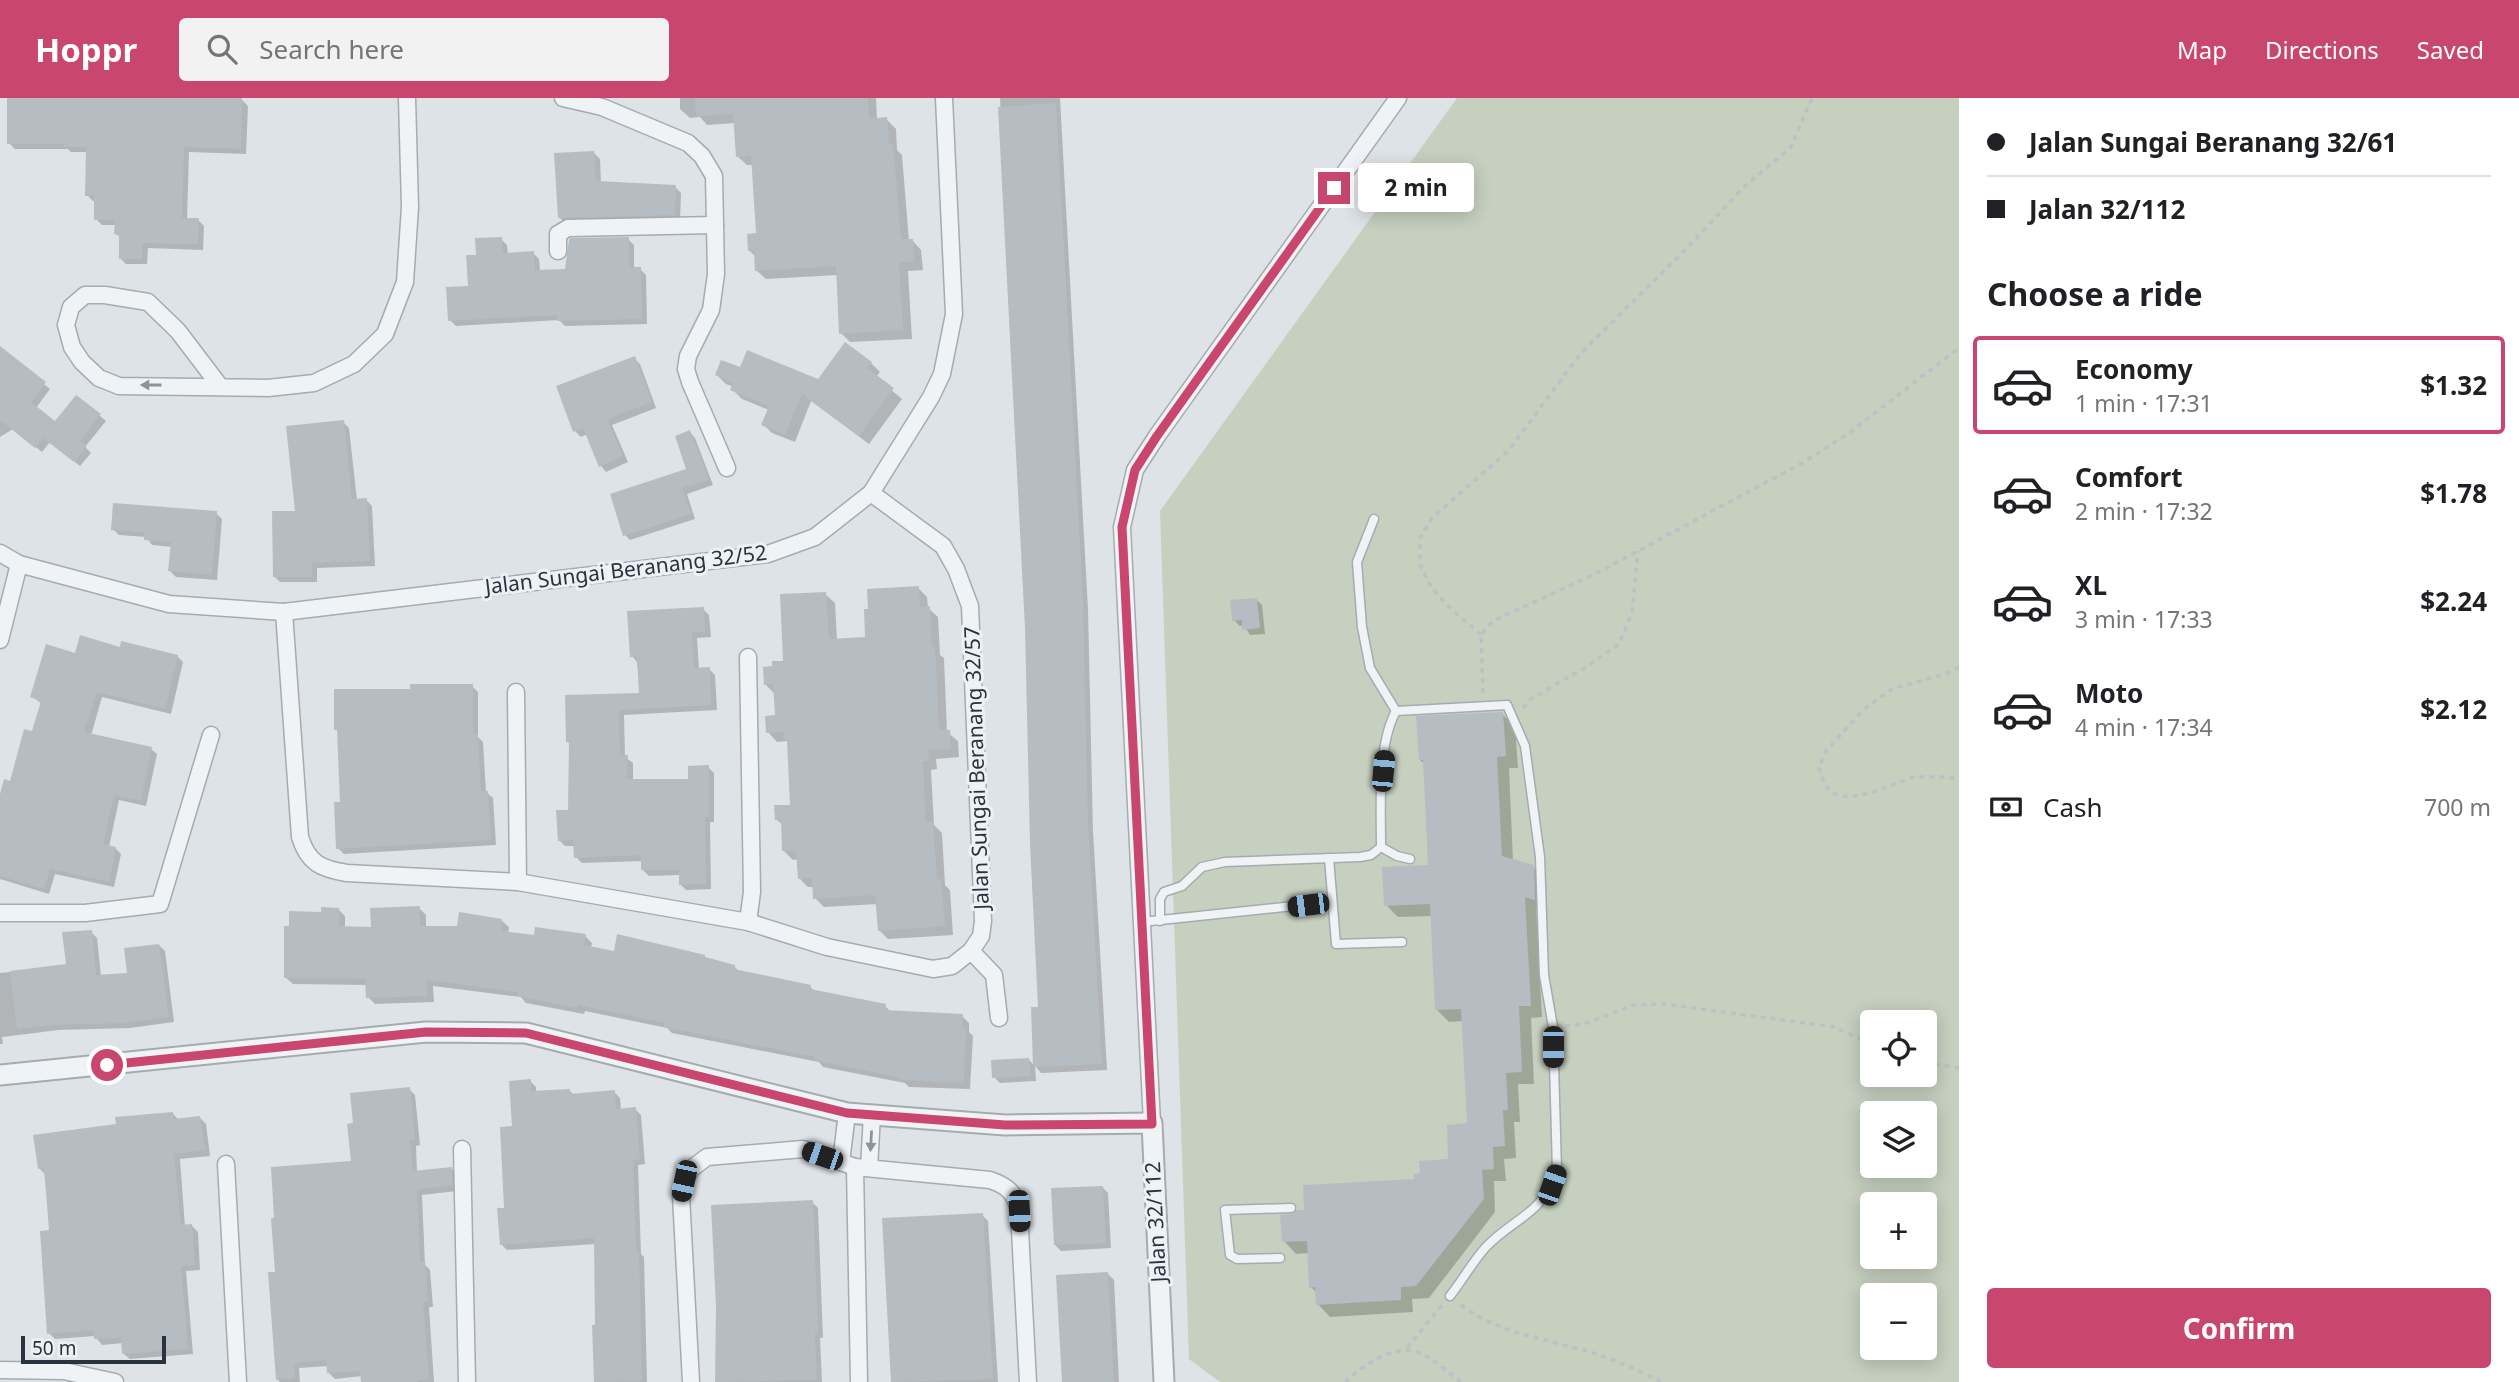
<!DOCTYPE html>
<meta charset="utf-8">
<style>
:root{--surface:#fff;--page:#f2f2f2;--text:#202124;--muted:#757577;--line:#e0e0e0;--accent:#c9466e}
body{margin:0;font-family:"Noto Sans",sans-serif;background:var(--page);color:var(--text);height:100vh;display:flex;flex-direction:column;font-size:26px;white-space:nowrap}
*{box-sizing:border-box;margin:0}
p{font-size:23px;color:var(--muted)}
.icon{flex:none;width:38px;height:38px;fill:none;stroke:currentColor;stroke-width:2;stroke-linecap:round;stroke-linejoin:round}
.map{position:relative;flex:1;overflow:hidden}
.side{display:flex;flex-direction:column;background:var(--surface);width:560px}
.side>*{flex:none}
.hud{display:grid;align-content:center;height:154px;padding:0 28px;background:var(--surface)}
.controls{position:absolute;left:1860px;top:912px;display:grid;gap:14px}
.controls a{display:grid;place-items:center;width:77px;height:77px;border-radius:7px;background:var(--surface);box-shadow:0 4px 18px #0003;font-size:35px}
.scale{position:absolute;left:21px;bottom:18px;width:145px;box-sizing:border-box;padding-left:7px;border:4px solid #28333d;border-top:0;font-size:19px;line-height:24px;white-space:nowrap;color:#28333d;-webkit-text-stroke:5px #edf1f5;paint-order:stroke}
.end{position:absolute;width:32px;height:32px;margin:-16px;border:9px solid #c9466e;background:#fff;box-shadow:0 0 0 4px #fff}
.from{border-radius:50%}
.bubble{position:absolute;height:49px;border-radius:7px;background:var(--surface);box-shadow:0 4px 18px #0003;font-size:23px;font-weight:700;line-height:49px;text-align:center}
.car{position:absolute;width:21px;height:42px;margin:-21px -10px;border-radius:9px;box-shadow:0 0 5px 2px #0007;background:linear-gradient(#222 24%,#8ab4d8 0 40%,#222 0 76%,#8ab4d8 0 86%,#222 0)}
.hud b{display:flex;align-items:center;gap:24px;height:66px;font-size:26px}
.hud b+b{border-top:2px solid var(--line)}
.hud i{width:18px;height:18px;background:var(--text)}
ul{padding:0;list-style:none}
li{display:flex;align-items:center;gap:21px;height:98px;margin:0 14px 10px;padding:0 14px;border:4px solid transparent;border-radius:7px}
li div{flex:1}
li b{display:block;font-size:26px}
li em{font-style:normal;font-weight:700}
li.current{border-color:var(--accent)}
li>.icon{width:63px;height:63px;stroke-width:1.5}
h2{padding:0 28px;font-size:32px;line-height:84px}
.pay{display:flex;align-items:center;gap:18px;height:77px;padding:0 28px;font-size:26px}
.pay p{margin-inline-start:auto}
.button{display:flex;gap:14px;margin-top:auto;padding:14px 28px}
.button a{flex:1;height:80px;border-radius:7px;background:var(--accent);color:#fff;font-size:28px;font-weight:700;line-height:80px;text-align:center}
header{display:flex;align-items:center;gap:42px;box-sizing:border-box;height:98px;padding:0 35px;background:var(--accent);color:#fff}
header strong{font-size:33px}
nav{display:flex;gap:38px;margin-inline-start:auto;font-size:24px}
.search{width:490px;height:63px;background:var(--page);display:flex;align-items:center;gap:18px;box-sizing:border-box;padding:0 24px;border-radius:7px;color:var(--muted);font-size:26px}
main{display:flex;flex:1;min-height:0}
.map>svg:first-child{display:block}
</style>
<header>
<strong>Hoppr</strong>
<div class="search"><svg class="icon" aria-label="search" viewBox="0 0 24 24"><circle cx="10" cy="10" r="6"/><path d="M15 15l6 6"/></svg>Search here</div>
<nav><a>Map</a><a>Directions</a><a>Saved</a></nav>
</header>
<main>
<div class="map">
<svg width="1959" height="1284" viewBox="0 0 1959 1284">
<rect width="100%" height="100%" fill="#dee3e7"/>
<path fill="#c6d0bf" fill-rule="evenodd" d="M 1457,0 L 1959,0 L 1959,1284 L 1220,1284 L 1189,1261 L 1160,413 ZM 1872,924 L 1925,924 L 1925,976 L 1872,976 ZM 1872,1015 L 1925,1015 L 1925,1068 L 1872,1068 ZM 1872,1106 L 1925,1106 L 1925,1158 L 1872,1158 ZM 1872,1197 L 1925,1197 L 1925,1250 L 1872,1250 Z"/>
<g fill="#0003">
<polygon points="9,0 242,2 248,8 246,56 189,54 187,122 198,122 204,128 203,152 148,150 147,166 126,166 120,160 121,140 116,136 116,127 102,127 96,121 96,103 93,103 87,97 88,54 71,54 68,51 15,51 9,45"/>
<polygon points="680,0 876,0 877,22 886,21 896,31 897,52 902,57 909,143 912,142 921,152 923,172 908,173 912,241 850,244 841,235 838,177 766,181 756,172 756,159 750,153 758,137 754,67 747,67 737,58 736,25 707,27 700,19 690,20 680,11"/>
<polygon points="1000,0 1060,0 1088,511 1093,733 1107,972 1041,975 1035,968 1036,983 1000,985 994,979 1029,962 1035,968 1040,910 1027,529"/>
<polygon points="594,55 600,61 601,85 675,89 681,95 680,123 566,126 560,120"/>
<polygon points="501,141 507,147 508,157 533,155 539,161 540,173 567,172 628,141 634,147 634,171 640,171 646,177 647,226 565,228 559,222 456,228 450,222 470,190 478,159"/>
<polygon points="0,251 50,291 36,310 56,326 77,299 106,323 85,349 91,355 80,368 50,344 42,354 13,331 0,339"/>
<polygon points="634,260 640,266 656,310 612,327 628,364 606,374 601,368 587,336 581,339 575,333"/>
<polygon points="871,265 880,274 876,279 902,301 869,346 811,303 795,344 772,335 763,326 769,312 742,301 733,292 734,289 726,286 717,277 741,271 818,283"/>
<polygon points="343,324 349,330 357,402 366,402 372,408 375,468 317,470 317,484 280,484 274,478 297,415"/>
<polygon points="690,334 695,340 713,387 687,396 695,421 630,442 625,437 689,372"/>
<polygon points="216,415 222,421 217,482 176,479 170,473 172,449 152,447 146,439 119,437 113,431"/>
<polygon points="918,490 927,499 928,510 938,519 940,557 944,560 947,634 958,643 959,659 936,661 937,671 931,672 934,727 942,735 945,787 950,792 953,837 888,841 879,832 878,806 824,809 815,800 814,789 808,789 799,780 798,761 793,762 784,753 783,727 776,721 792,708 788,643 777,644 768,634 777,619 774,595 765,586 785,564 825,496 835,505 837,542 867,541"/>
<polygon points="1256,501 1262,507 1265,536 1250,537 1244,527 1240,528 1234,522"/>
<polygon points="703,511 709,517 711,539 697,540 699,572 709,571 715,577 717,612 624,617 625,659 633,665 633,683 690,683 708,669 714,675 714,724 710,724 711,791 686,792 680,786 680,777 649,778 643,772 643,763 582,765 576,759 575,748 565,748 559,742 570,714 571,647 568,644 641,597 637,564 632,558"/>
<polygon points="121,551 177,558 183,564 171,616 102,599 91,638 151,651 157,656 146,708 119,702 109,749 115,750 121,756 114,789 55,776 49,796 0,781 0,704 11,685 33,635 42,606 32,598 76,557"/>
<polygon points="472,588 478,594 478,639 483,644 486,694 493,700 496,747 344,756 338,750 342,706 339,634 336,631 412,592"/>
<polygon points="1502,616 1515,628 1518,670 1509,670 1513,763 1533,769 1545,782 1546,813 1536,810 1542,919 1531,920 1534,986 1518,986 1520,1024 1514,1024 1516,1060 1504,1061 1506,1083 1494,1083 1495,1114 1429,1200 1412,1201 1413,1214 1330,1219 1318,1206 1317,1195 1311,1189 1309,1155 1296,1156 1284,1143 1306,1113 1416,1082 1450,1063 1469,1027 1463,923 1449,924 1437,912 1432,818 1398,819 1386,807 1430,769 1425,666 1420,662"/>
<polygon points="419,810 426,817 426,830 459,829 501,822 509,829 508,836 535,839 585,838 592,845 591,851 615,855 708,862 734,868 740,875 810,889 815,893 885,908 891,914 962,918 969,925 969,934 973,938 970,991 909,989 905,985 823,969 819,964 672,935 667,930 585,913 584,916 526,905 521,899 433,888 434,904 375,906 368,899 367,887 293,886 285,879 323,815 338,811 345,818 345,830 373,831"/>
<polygon points="91,834 97,840 101,878 129,877 159,847 165,853 174,924 130,930 59,932 2,939 3,946 0,946 0,875 67,868"/>
<polygon points="530,983 536,989 536,995 569,992 574,997 614,994 620,1000 621,1012 635,1011 641,1017 645,1066 638,1067 641,1156 644,1159 647,1284 596,1284 594,1228 597,1228 596,1146 507,1152 501,1146 514,1030"/>
<polygon points="409,991 415,997 420,1047 416,1048 417,1074 451,1070 457,1076 457,1093 422,1097 425,1167 430,1172 433,1209 429,1209 434,1284 363,1284 362,1278 335,1281 329,1275 328,1268 299,1270 300,1284 280,1284 277,1281 276,1175 353,1065"/>
<polygon points="173,1016 179,1022 200,1020 206,1026 210,1058 180,1061 185,1129 192,1128 198,1134 200,1172 186,1173 193,1256 130,1261 124,1256 123,1245 102,1247 95,1238 55,1241 49,1235 51,1134 45,1076 39,1070 117,1027"/>
<polygon points="1102,1089 1108,1095 1111,1150 1061,1153 1055,1147"/>
<polygon points="812,1104 818,1110 823,1240 820,1240 822,1284 717,1284 716,1257"/>
<polygon points="982,1117 988,1123 998,1284 893,1284 883,1122"/>
<polygon points="1108,1176 1114,1182 1119,1284 1063,1284"/>
</g>
<g fill="#b5bdc3">
<polygon points="7,0 242,0 241,51 184,49 182,120 199,120 198,146 142,145 142,161 119,161 119,137 114,136 115,122 94,122 94,98 85,98 86,49 64,49 64,46 7,46"/>
<polygon points="695,0 868,0 869,21 887,19 889,46 893,46 901,141 913,141 914,164 899,164 903,232 839,236 836,168 755,173 754,153 748,153 747,136 756,135 751,58 736,59 733,16 696,18"/>
<polygon points="1056,5 1083,503 1088,726 1102,966 1033,969 1031,909 1038,909 1030,746 1025,530 998,9"/>
<polygon points="594,53 596,83 676,87 675,117 558,120 554,55"/>
<polygon points="502,139 503,155 534,153 535,172 565,171 569,142 571,140 629,139 629,169 641,169 642,221 557,223 557,217 448,223 446,189 468,188 466,157 476,157 475,140"/>
<polygon points="845,244 872,264 867,270 894,290 859,338 802,296 785,337 761,327 769,308 730,292 733,285 715,277 721,262 740,269 747,252 818,281"/>
<polygon points="0,248 46,284 31,304 55,323 76,297 101,316 80,343 87,348 74,364 43,340 35,350 0,322"/>
<polygon points="635,258 652,304 607,321 623,358 599,369 583,330 573,334 556,288"/>
<polygon points="344,322 352,401 367,400 370,463 312,465 312,479 273,479 272,413 295,413 286,328"/>
<polygon points="690,332 709,382 682,390 691,416 623,438 610,396 686,371 675,338"/>
<polygon points="113,405 217,413 212,477 168,473 171,444 144,442 144,434 111,432"/>
<polygon points="919,488 920,509 930,508 932,549 935,549 939,632 950,632 951,651 928,652 929,663 923,663 926,724 933,724 937,781 941,781 945,828 878,833 875,797 813,801 812,780 798,781 796,753 782,753 781,722 775,722 774,707 790,707 787,642 784,642 784,634 766,635 765,618 775,617 773,586 764,587 763,569 772,568 772,563 783,563 780,496 826,494 829,541 865,539 864,511 868,511 867,491"/>
<polygon points="1257,500 1260,530 1242,532 1242,522 1232,523 1230,502"/>
<polygon points="704,509 705,534 692,535 694,570 710,569 711,607 619,612 620,657 628,657 627,681 688,681 688,668 709,667 709,719 705,719 706,786 679,787 679,772 641,772 641,757 574,760 573,742 558,743 556,712 568,712 569,644 566,644 565,597 639,595 637,559 630,559 627,513"/>
<polygon points="80,537 120,549 121,543 178,557 165,611 97,594 84,634 152,649 141,703 114,697 103,746 116,749 109,784 50,771 44,791 0,778 0,696 4,681 10,683 24,631 32,633 41,603 30,599 46,546 75,555"/>
<polygon points="410,586 473,586 473,636 478,636 481,693 488,693 491,742 336,751 334,704 340,704 337,632 334,632 334,591 410,591"/>
<polygon points="1503,614 1506,658 1497,659 1502,758 1534,767 1535,802 1525,799 1531,908 1519,908 1522,974 1506,975 1508,1012 1503,1012 1505,1048 1493,1049 1494,1071 1482,1072 1484,1101 1416,1188 1401,1189 1401,1202 1316,1207 1315,1189 1309,1190 1307,1143 1282,1144 1280,1117 1292,1116 1297,1112 1304,1112 1303,1087 1414,1081 1414,1076 1420,1075 1419,1063 1448,1061 1447,1027 1467,1025 1461,911 1435,912 1430,806 1384,808 1382,769 1428,767 1423,662 1419,662 1416,618"/>
<polygon points="420,808 420,828 457,828 459,814 502,821 501,833 534,837 535,829 586,836 584,847 614,853 617,836 705,857 705,859 735,867 734,871 811,887 810,891 886,906 885,912 963,916 962,929 966,929 964,985 900,982 900,980 814,962 815,959 663,929 664,925 578,907 578,910 517,898 518,894 427,882 427,898 366,900 365,881 284,880 284,828 289,828 289,813 321,814 321,809 339,810 339,828 371,829 370,810"/>
<polygon points="92,832 96,877 127,875 124,850 159,846 169,919 123,925 52,927 17,931 10,873 66,866 62,834"/>
<polygon points="1029,960 1031,978 992,980 991,962"/>
<polygon points="531,981 531,993 570,991 570,996 615,992 616,1011 636,1009 640,1061 633,1062 636,1152 639,1152 642,1283 594,1284 592,1227 595,1227 594,1140 500,1147 497,1110 504,1110 500,1029 512,1028 509,983"/>
<polygon points="410,989 415,1042 410,1042 413,1073 452,1069 452,1087 417,1092 420,1164 425,1164 428,1204 423,1204 429,1281 418,1282 418,1284 361,1284 360,1273 327,1275 326,1262 294,1265 295,1280 276,1282 268,1174 275,1174 271,1120 274,1120 271,1069 351,1063 347,1026 353,1025 350,995"/>
<polygon points="173,1014 174,1021 200,1018 205,1052 174,1056 181,1127 192,1126 195,1167 181,1168 188,1251 122,1256 121,1240 94,1241 93,1232 47,1236 40,1133 49,1132 44,1070 38,1071 33,1037 116,1026 115,1019"/>
<polygon points="1103,1088 1106,1145 1054,1147 1051,1090"/>
<polygon points="813,1102 818,1235 815,1235 817,1282 715,1284 716,1208 711,1107"/>
<polygon points="983,1115 993,1281 891,1284 882,1120"/>
<polygon points="1108,1174 1114,1284 1062,1284 1056,1177"/>
</g>
<g fill="none" stroke-linecap="round" stroke-linejoin="round">
<defs>
<g id="service">
<polyline points="1374,421 1357,464 1362,529 1370,570 1396,613"/>
<polyline points="1381,749 1397,758 1410,761"/>
<polyline points="1329,760 1336,846 1402,844"/>
<path d="M 1160,823 L 1160,801 L 1164,794 L 1182,788 L 1202,769 L 1225,764 L 1360,759 L 1371,757 L 1381,749 C 1381,708 1377,648 1396,613 L 1507,607 L 1525,648 L 1540,759 L 1544,877 L 1553,929 L 1557,1073 C 1541,1118 1515,1119 1486,1149 C 1473,1163 1462,1183 1450,1198"/>
<polyline points="1142,824 1332,804"/>
<polyline points="1280,1160 1237,1161 1230,1157 1225,1112 1291,1110"/>
</g>
<g id="minor">
<polyline points="563,0 602,9 688,45 702,58 714,78 716,176 711,212 688,258 686,271 690,284 727,370"/>
<polyline points="558,153 558,136 568,130 715,127"/>
<polyline points="219,287 178,233 148,204 105,197 85,197 71,209 66,227 72,249 82,264 99,280 119,288 268,290 314,285 354,266 385,236 405,184 410,109 407,0"/>
<polyline points="0,455 19,466 169,506 284,514 768,456 815,439 871,395 931,299 942,276 954,216 944,0"/>
<path d="M 284,514 L 300,739 C 308,765 321,771 347,775 L 518,784 L 748,824 L 827,849 L 933,871 L 952,868 L 971,853 L 981,838 L 983,823 L 970,508 L 956,471 L 943,448 L 871,395"/>
<polyline points="0,542 19,466"/>
<polyline points="748,559 752,794 748,824"/>
<polyline points="516,594 518,784"/>
<polyline points="0,815 85,815 160,806 211,637"/>
<polyline points="971,853 994,877 999,920"/>
<polyline points="1152,1025 1122,429 1135,372 1157,338 1398,0"/>
<polyline points="462,1051 467,1284"/>
<polyline points="841,1064 847,1015"/>
<polyline points="226,1066 238,1284"/>
<polyline points="855,1069 859,1284"/>
<polyline points="869,1070 872,1017"/>
<polyline points="0,1272 64,1273 115,1284"/>
<path d="M 691,1284 L 681,1098 L 684,1083 L 691,1071 L 707,1059 L 803,1051 L 855,1069 L 990,1082 C 1008,1088 1015,1095 1019,1113 L 1028,1284"/>
</g>
<polyline id="tertiary" points="0,977 426,934 526,935 847,1015 1005,1027 1152,1025 1164,1284"/>
</defs>
<use href="#service" stroke="#a4abb1" stroke-width="11"/>
<use href="#minor" stroke="#a4abb1" stroke-width="19"/>
<use href="#tertiary" stroke="#a4abb1" stroke-width="23"/>
<g stroke="#bcc1c5" stroke-width="3.5" stroke-dasharray="5 5" stroke-linecap="butt">
<polyline points="1481,537 1449,509 1431,489 1420,467 1420,440 1432,420 1509,352 1580,256 1685,152 1744,89 1791,49 1810,4 1814,0"/>
<polyline points="1959,569 1951,574 1892,591 1863,612 1826,653 1819,670 1825,688 1835,696 1848,699 1868,696 1913,679 1947,679 1959,682"/>
<polyline points="1483,595 1481,537 1493,523 1595,476 1804,364 1849,335 1959,250"/>
<polyline points="1523,610 1531,601 1589,567 1619,546 1632,515 1638,453"/>
<polyline points="1565,928 1584,926 1634,907 1664,906 1834,929 1872,946"/>
<polyline points="1925,964 1959,970"/>
<path d="M 1461,1207 C 1499,1236 1548,1241 1593,1255 C 1617,1262 1640,1274 1663,1284"/>
<polyline points="1407,1250 1442,1207"/>
<path d="M 1345,1284 C 1368,1264 1400,1240 1430,1260 C 1440,1267 1450,1276 1461,1284"/>
</g>
<use href="#service" stroke="#f0f3f5" stroke-width="8"/>
<use href="#minor" stroke="#f0f3f5" stroke-width="16"/>
<use href="#tertiary" stroke="#f0f3f5" stroke-width="19"/>
</g>
<defs><path id="oneway-solid" d="M-6-.8H1V-3.2L6.5 0L1 3.2V.8H-6Z" transform="scale(1.75)"/></defs>
<g fill="#8c9399">
<use href="#oneway-solid" transform="translate(151 287) rotate(180)"/>
<use href="#oneway-solid" transform="translate(871 1043) rotate(93)"/>
</g>
<g fill="none" stroke-linecap="round" stroke-linejoin="round">
<polyline stroke="#c9466e" stroke-width="9" points="107,967 426,934 526,935 847,1015 1005,1027 1152,1026 1122,429 1135,372 1157,338 1334,90"/>
</g>
<g text-anchor="middle" stroke-width="6" stroke-linejoin="round" paint-order="stroke">
<g font-size="21" fill="#28333d" stroke="#edf1f5">
<text transform="translate(626 472) rotate(-7)" y="7">Jalan Sungai Beranang 32/52</text>
<text transform="translate(977 670) rotate(-92)" y="7">Jalan Sungai Beranang 32/57</text>
<text transform="translate(1156 1124) rotate(-93)" y="7">Jalan 32/112</text>
</g>
</g>
</svg>
<div class="controls">
<a><svg class="icon" aria-label="locate" viewBox="0 0 24 24"><circle cx="12" cy="12" r="6"/><path d="M12 2v4M12 18v4M2 12h4M18 12h4"/></svg></a>
<a><svg class="icon" aria-label="layers" viewBox="0 0 24 24"><path d="M12 4l9 5-9 5-9-5zM3 14l9 5 9-5"/></svg></a>
<a>+</a>
<a>−</a>
</div>
<div class="scale">50 m</div>
<i class="end from" style="left:107px;top:967px"></i>
<i class="end" style="left:1334px;top:90px"></i>
<div class="bubble" style="left:1358px;top:65px;width:116px">2 min</div>
<i class="car" style="left:1383px;top:673px;rotate:5deg"></i>
<i class="car" style="left:1308px;top:807px;rotate:263deg"></i>
<i class="car" style="left:1553px;top:949px;rotate:180deg"></i>
<i class="car" style="left:822px;top:1058px;rotate:289deg"></i>
<i class="car" style="left:684px;top:1083px;rotate:192deg"></i>
<i class="car" style="left:1552px;top:1087px;rotate:19deg"></i>
<i class="car" style="left:1019px;top:1113px;rotate:177deg"></i>
</div>
<section class="side">
<div class="hud">
<b><i class="from"></i>Jalan Sungai Beranang 32/61</b>
<b><i></i>Jalan 32/112</b>
</div>
<h2>Choose a ride</h2>
<ul>
<li class="current"><svg class="icon" aria-label="car" viewBox="0 0 24 24"><path d="M5 17H2v-5l4-1 3-4h7l3 4 3 1v5h-3M9 17h6M6 11h13"/><circle cx="7" cy="17" r="2"/><circle cx="17" cy="17" r="2"/></svg><div><b>Economy</b><p>1 min · 17:31</p></div><em>$1.32</em></li>
<li><svg class="icon" aria-label="car" viewBox="0 0 24 24"><path d="M5 17H2v-5l4-1 3-4h7l3 4 3 1v5h-3M9 17h6M6 11h13"/><circle cx="7" cy="17" r="2"/><circle cx="17" cy="17" r="2"/></svg><div><b>Comfort</b><p>2 min · 17:32</p></div><em>$1.78</em></li>
<li><svg class="icon" aria-label="car" viewBox="0 0 24 24"><path d="M5 17H2v-5l4-1 3-4h7l3 4 3 1v5h-3M9 17h6M6 11h13"/><circle cx="7" cy="17" r="2"/><circle cx="17" cy="17" r="2"/></svg><div><b>XL</b><p>3 min · 17:33</p></div><em>$2.24</em></li>
<li><svg class="icon" aria-label="car" viewBox="0 0 24 24"><path d="M5 17H2v-5l4-1 3-4h7l3 4 3 1v5h-3M9 17h6M6 11h13"/><circle cx="7" cy="17" r="2"/><circle cx="17" cy="17" r="2"/></svg><div><b>Moto</b><p>4 min · 17:34</p></div><em>$2.12</em></li>
</ul>
<div class="pay"><svg class="icon" aria-label="cash" viewBox="0 0 24 24"><path d="M3 7h18v10H3z"/><circle cx="12" cy="12" r="2"/></svg>Cash<p>700 m</p></div>
<div class="button"><a>Confirm</a></div>
</section>
</main>
